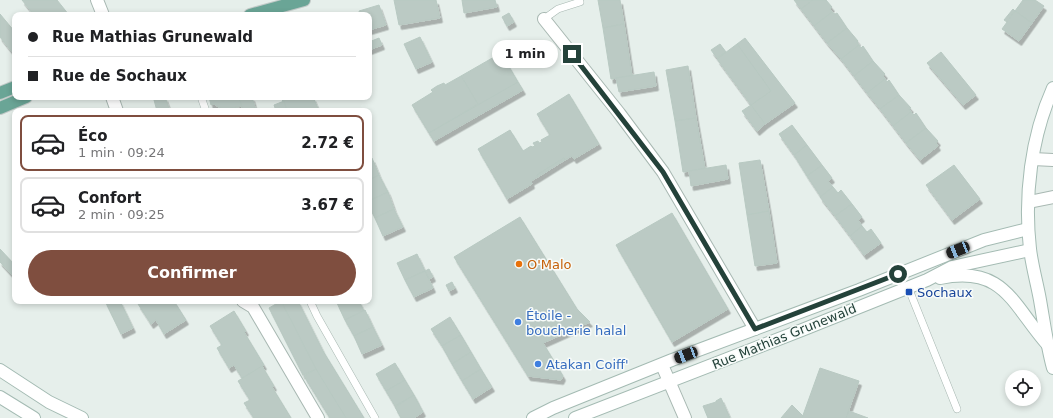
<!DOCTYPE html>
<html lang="fr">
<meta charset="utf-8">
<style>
:root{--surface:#fff;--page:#f2f2f2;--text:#202124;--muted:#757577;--line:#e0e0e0;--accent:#7f4e3f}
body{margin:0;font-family:"DejaVu Sans",sans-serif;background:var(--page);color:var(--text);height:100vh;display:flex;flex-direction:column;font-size:15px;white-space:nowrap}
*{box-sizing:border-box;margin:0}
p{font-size:13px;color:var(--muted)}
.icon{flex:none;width:22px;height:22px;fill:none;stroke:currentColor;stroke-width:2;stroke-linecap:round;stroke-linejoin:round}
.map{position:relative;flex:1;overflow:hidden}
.sheet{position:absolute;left:12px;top:108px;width:360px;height:196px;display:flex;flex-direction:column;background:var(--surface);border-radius:8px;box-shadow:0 2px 6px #0003}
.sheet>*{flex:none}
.hud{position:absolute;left:12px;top:12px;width:360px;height:88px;border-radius:8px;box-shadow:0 2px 6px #0003;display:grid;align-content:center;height:88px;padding:0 16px;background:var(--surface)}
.controls{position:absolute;left:1005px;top:370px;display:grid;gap:8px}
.controls a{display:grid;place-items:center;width:36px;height:36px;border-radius:50%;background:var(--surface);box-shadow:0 2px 6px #0003;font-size:20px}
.end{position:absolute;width:18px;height:18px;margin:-9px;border:5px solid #24423a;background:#fff;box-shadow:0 0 0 2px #fff}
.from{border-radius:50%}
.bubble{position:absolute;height:28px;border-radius:14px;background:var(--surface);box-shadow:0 2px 6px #0003;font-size:13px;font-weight:600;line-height:28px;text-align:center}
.car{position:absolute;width:12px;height:24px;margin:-12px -6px;border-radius:5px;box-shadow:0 0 3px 1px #0007;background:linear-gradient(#222 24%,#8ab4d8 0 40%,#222 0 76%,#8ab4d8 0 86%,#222 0)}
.hud b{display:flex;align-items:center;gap:14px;height:38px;font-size:15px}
.hud b+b{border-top:1px solid var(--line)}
.hud i{width:10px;height:10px;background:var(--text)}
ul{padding:7px 0 0;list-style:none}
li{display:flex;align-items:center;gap:12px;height:56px;margin:0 8px 6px;padding:0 8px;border:2px solid var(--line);border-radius:8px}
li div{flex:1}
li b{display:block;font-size:15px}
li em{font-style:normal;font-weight:600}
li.active{border-color:var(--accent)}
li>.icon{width:36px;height:36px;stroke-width:1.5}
.cta{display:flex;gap:8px;margin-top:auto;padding:8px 16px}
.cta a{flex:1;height:46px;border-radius:24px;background:var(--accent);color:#fff;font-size:16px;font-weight:600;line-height:46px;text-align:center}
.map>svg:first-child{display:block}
</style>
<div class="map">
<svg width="1053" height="418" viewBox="0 0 1053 418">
<defs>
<filter id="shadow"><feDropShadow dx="2.5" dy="4.5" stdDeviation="0" flood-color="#0004"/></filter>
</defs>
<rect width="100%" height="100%" fill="#e6efeb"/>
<g fill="#bbcac4" stroke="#b8c9c2" filter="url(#shadow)">
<polygon points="22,0 57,0 69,15 34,15"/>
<polygon points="394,0 436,0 440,18 399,25"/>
<polygon points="462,0 495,0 497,7 464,13"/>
<polygon points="598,0 620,0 624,24 603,28"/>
<polygon points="794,0 813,0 801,9"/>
<polygon points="813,0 826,0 832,7 830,9 832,12 814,26 801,9"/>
<polygon points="1023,0 1035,0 1044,6 1032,23 1015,11"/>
<polygon points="379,5 386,25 369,30 369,15 360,15 359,11"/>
<polygon points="1013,9 1015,11 1007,22 1004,20"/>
<polygon points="1015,11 1032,23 1019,41 1002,29"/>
<polygon points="832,12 835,14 837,13 847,28 827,43 814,26"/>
<polygon points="509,13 514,22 507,26 502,17"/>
<polygon points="0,14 15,32 15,50 12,52 0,37"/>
<polygon points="624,24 632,76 611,79 603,28"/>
<polygon points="847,28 858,41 857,42 859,45 841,59 827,43"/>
<polygon points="420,37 432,62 416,69 404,44"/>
<polygon points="379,38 382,45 369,50 369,42"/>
<polygon points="745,38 795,103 765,124 751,105 771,91 737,44"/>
<polygon points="720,44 726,52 717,58 711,50"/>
<polygon points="737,44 771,91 751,105 717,59"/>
<polygon points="859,45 861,48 863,46 873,61 854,76 841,59"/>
<polygon points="941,52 976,95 963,105 927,63"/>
<polygon points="501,53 518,82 479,106 461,76"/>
<polygon points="873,61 885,74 883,76 885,79 867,93 854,76"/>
<polygon points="688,66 696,118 675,121 666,70"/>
<polygon points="654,72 656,86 619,92 616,78"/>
<polygon points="461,76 478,104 429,133 412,105 433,92 431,90 437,86 444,83 445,85"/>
<polygon points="885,79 887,82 889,80 899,95 880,109 867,93"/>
<polygon points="518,82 523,90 434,141 429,133"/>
<polygon points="569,94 599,144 574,159 572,156 565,160 564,158 537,175 538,177 531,181 532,184 507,199 478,149 510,130 523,151 531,146 532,147 535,146 533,143 538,141 539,143 542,142 541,140 550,135 537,114"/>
<polygon points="899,95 911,108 909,109 911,112 893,126 880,109"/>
<polygon points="162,97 165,97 170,111 157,111 154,100"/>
<polygon points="209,97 239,97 242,106 223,110 214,104 211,105"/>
<polygon points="239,97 252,97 256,111 243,111"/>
<polygon points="281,97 313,97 319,111 287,111"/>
<polygon points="284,101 287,111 276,111 274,105"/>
<polygon points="751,105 765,124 757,131 742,111"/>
<polygon points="911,112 914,115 916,113 926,128 906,143 893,126"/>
<polygon points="696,118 705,169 683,172 675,121"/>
<polygon points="792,125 807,145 794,155 779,134"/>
<polygon points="926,128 938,141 936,143 938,146 920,160 906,143"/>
<polygon points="807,145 822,165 807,176 794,155"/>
<polygon points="372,158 379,175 369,180 369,160"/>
<polygon points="564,158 565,160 538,177 537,175"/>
<polygon points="760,160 769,211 747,215 739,163"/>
<polygon points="726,165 728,179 691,186 689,171"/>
<polygon points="822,165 832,178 828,181 833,187 821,197 807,176"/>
<polygon points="954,165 980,199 952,220 926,185"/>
<polygon points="379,175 388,192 369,201 369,180"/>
<polygon points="833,187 838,193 841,190 852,204 835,216 820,197"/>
<polygon points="388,192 394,209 375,218 369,206 369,201"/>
<polygon points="852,204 862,217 858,220 862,226 850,236 835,216"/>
<polygon points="394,209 403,227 383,236 375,218"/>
<polygon points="769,211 777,263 755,266 747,215"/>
<polygon points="672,213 728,309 672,342 616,245"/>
<polygon points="520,217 577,309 590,322 543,343 563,376 561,380 528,376 454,257"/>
<polygon points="862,226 867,232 871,229 881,243 864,255 850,236"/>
<polygon points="0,249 15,265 15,278 0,262"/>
<polygon points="417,254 425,271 405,280 397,263"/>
<polygon points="429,269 433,277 429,279 425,271"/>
<polygon points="425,271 433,288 414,297 405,280"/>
<polygon points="452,282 455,288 449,291 446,285"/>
<polygon points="105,301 120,301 133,328 121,334"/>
<polygon points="143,301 174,301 186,320 164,334 156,320 151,324 138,304"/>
<polygon points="281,301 298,301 323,351 364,418 346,418 310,360"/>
<polygon points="281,301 316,369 303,375 269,308"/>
<polygon points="342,301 359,301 364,311 345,320 337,303"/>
<polygon points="365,310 373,327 354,336 345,320"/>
<polygon points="234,311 246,331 244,332 264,365 242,378 234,365 229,368 217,348 222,345 210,326"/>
<polygon points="450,317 461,335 442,346 431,329"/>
<polygon points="373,327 382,345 362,354 354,336"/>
<polygon points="461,335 471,352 452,364 442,346"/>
<polygon points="471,352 481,369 462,381 452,364"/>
<polygon points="395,363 405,380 386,391 376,374"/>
<polygon points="262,366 274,386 272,387 291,418 254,418 244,403 250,400 238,381"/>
<polygon points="820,368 859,381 846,418 802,418"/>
<polygon points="316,369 346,418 330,418 304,376"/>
<polygon points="481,369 492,387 473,399 462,381"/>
<polygon points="405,380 414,395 395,406 386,391"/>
<polygon points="414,395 423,412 414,418 401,418 395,407"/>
<polygon points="721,398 730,418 708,418 703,406 716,402 716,401"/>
<polygon points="792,405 803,416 802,418 781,418"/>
<polygon points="849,411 868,418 846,418"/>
</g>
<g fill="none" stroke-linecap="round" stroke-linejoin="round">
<defs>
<g id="lane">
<polyline points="544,19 558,9 580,2"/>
<polyline points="201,97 206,111"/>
<polyline points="908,287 957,409"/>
<polyline points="310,301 317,316 375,418"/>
</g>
<g id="street">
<polyline points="97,0 103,15"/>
<polyline points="544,19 619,113 663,172 755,329"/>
<polyline points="112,97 117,111"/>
<polyline points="1033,159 1053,160"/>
<polyline points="1029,202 1053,197"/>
<polyline points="243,301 253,307 318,418"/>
<polyline points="662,365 685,418"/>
</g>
<g id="secondary">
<path d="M 1053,88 C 1031,137 1024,196 1030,249 C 1032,266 1037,283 1040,300 C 1044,323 1047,346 1053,368"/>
<path d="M 940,278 C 1004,265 1012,304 1047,344"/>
<polyline points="0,370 49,402 82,418"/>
<polyline points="0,397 34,418"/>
<polyline points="533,418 553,408 672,360 859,290 984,240 1028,229"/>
<polyline points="575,418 802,330 927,280 952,267 1030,250"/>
</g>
<g id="primary">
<polyline points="250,15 304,0"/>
<polyline points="0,93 15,87"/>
<polyline points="0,108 26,97"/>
</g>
</defs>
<use href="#lane" stroke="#a8b8b2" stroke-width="8"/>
<use href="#street" stroke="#a8b8b2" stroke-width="14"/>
<use href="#secondary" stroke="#a4bbb3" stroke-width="14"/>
<use href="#primary" stroke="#c2cac8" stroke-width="14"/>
<use href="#lane" stroke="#fff" stroke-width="7"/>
<use href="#street" stroke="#fff" stroke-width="12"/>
<use href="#secondary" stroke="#fff" stroke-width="12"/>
<use href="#primary" stroke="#6aa596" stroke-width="12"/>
</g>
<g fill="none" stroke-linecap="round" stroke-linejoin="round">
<polyline stroke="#24423a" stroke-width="5" points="572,54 663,172 755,329 898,274"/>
</g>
<circle fill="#e8710a" stroke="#f7fbf9" stroke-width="1.5" cx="519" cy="264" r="4"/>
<rect fill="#1a4fb4" stroke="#f7fbf9" stroke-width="1.5" x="905" y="288" width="8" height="8" rx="2"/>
<g fill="#3f7fe0" stroke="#f7fbf9" stroke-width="1.5">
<circle cx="518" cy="322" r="4"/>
<circle cx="538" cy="364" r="4"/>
</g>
<g text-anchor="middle" stroke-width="3" stroke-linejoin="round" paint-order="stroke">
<g font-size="13" fill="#c56008" stroke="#f7fbf9" text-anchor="start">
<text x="527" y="269">O'Malo</text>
</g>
<g font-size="13" fill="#164399" stroke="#f7fbf9" text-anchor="start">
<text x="917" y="297">Sochaux</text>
</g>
<g font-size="13" fill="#366cbe" stroke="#f7fbf9" text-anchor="start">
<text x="526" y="320">Étoile -<tspan x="526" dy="15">boucherie halal</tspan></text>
<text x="546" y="369">Atakan Coiff'</text>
</g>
<g font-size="13" fill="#24423a" stroke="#f7fbf9">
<text transform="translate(784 336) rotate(-22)" y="5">Rue Mathias Grunewald</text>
</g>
</g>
</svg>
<div class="controls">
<a><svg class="icon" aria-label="locate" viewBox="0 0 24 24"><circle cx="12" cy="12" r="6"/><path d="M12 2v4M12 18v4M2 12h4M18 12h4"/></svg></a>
</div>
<i class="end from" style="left:898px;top:274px"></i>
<i class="end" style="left:572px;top:54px"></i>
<div class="bubble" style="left:492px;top:40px;width:66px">1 min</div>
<i class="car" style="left:958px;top:250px;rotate:248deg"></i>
<i class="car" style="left:686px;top:355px;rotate:249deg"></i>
<div class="hud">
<b><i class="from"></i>Rue Mathias Grunewald</b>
<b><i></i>Rue de Sochaux</b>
</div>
<section class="sheet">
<ul>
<li class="active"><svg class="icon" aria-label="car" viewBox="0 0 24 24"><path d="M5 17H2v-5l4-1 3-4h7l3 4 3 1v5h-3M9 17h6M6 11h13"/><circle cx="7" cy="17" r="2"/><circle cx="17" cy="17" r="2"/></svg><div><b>Éco</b><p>1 min · 09:24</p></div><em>2.72 €</em></li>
<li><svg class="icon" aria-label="car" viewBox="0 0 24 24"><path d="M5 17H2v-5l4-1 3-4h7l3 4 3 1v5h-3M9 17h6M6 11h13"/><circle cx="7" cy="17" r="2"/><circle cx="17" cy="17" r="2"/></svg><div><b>Confort</b><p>2 min · 09:25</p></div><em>3.67 €</em></li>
</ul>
<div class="cta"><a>Confirmer</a></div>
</section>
</div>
